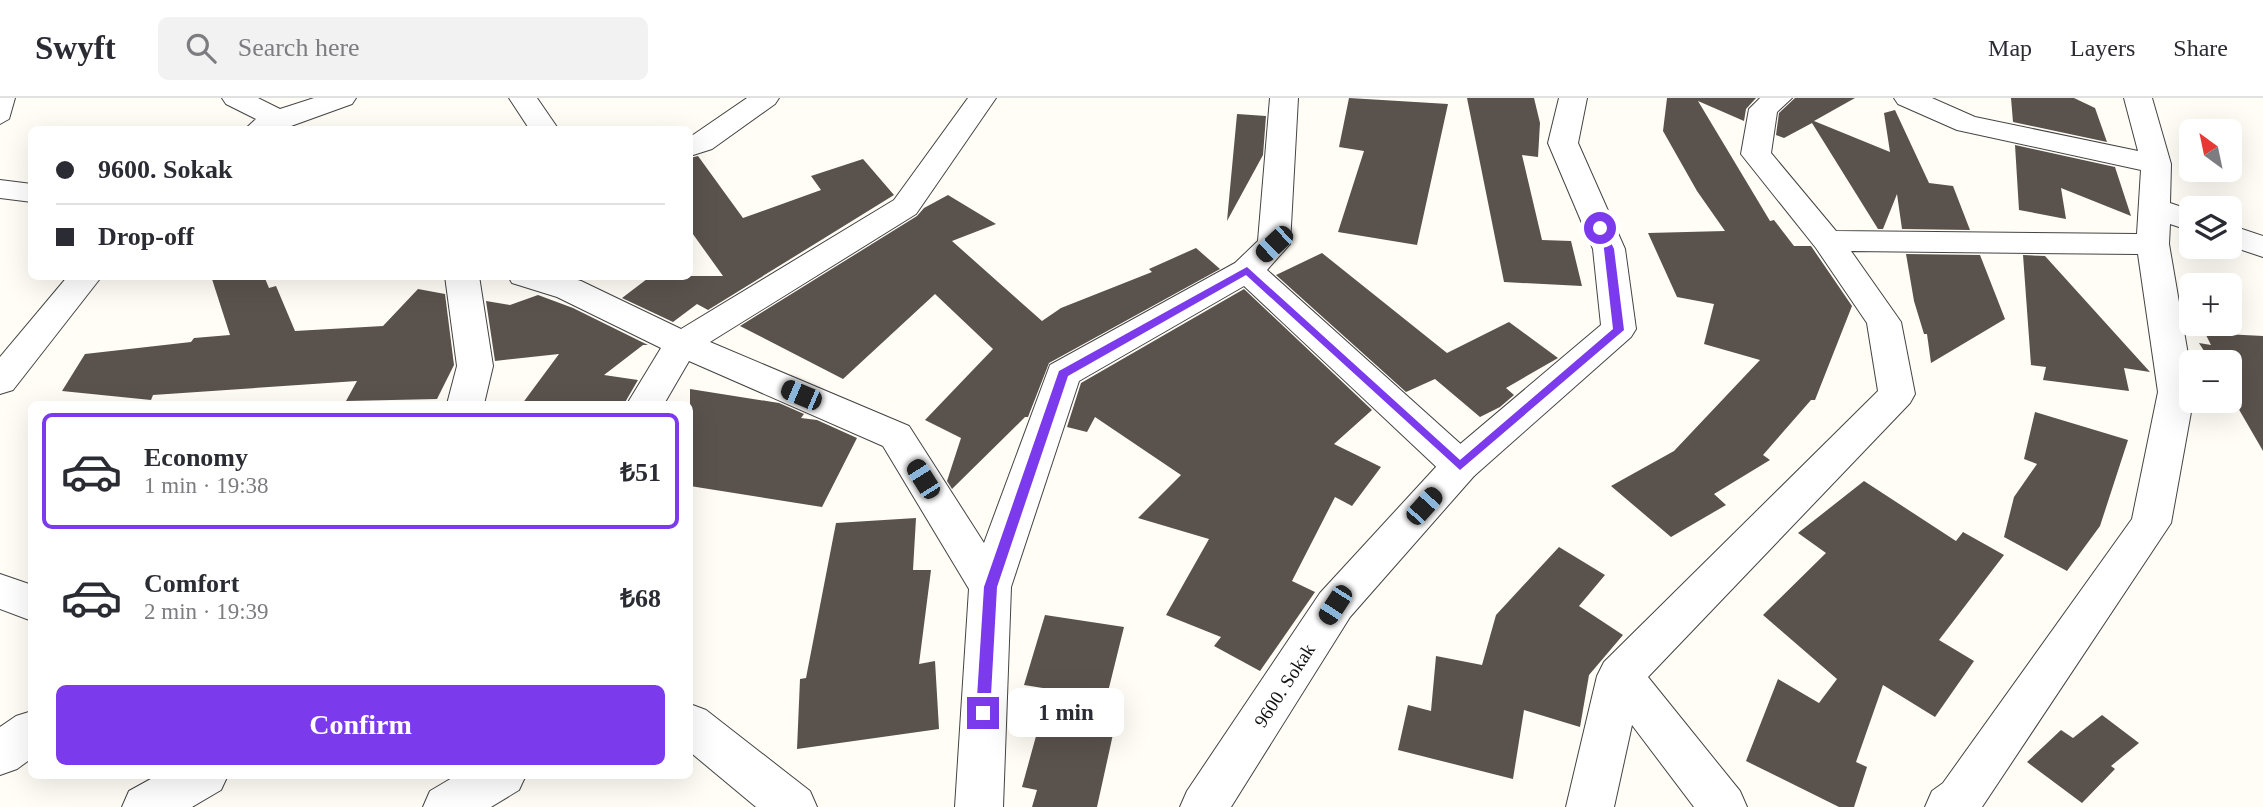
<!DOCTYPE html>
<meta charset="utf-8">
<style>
:root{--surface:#fff;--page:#f2f2f3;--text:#2b2b33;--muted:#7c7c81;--line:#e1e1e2;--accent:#7c3aed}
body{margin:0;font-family:Georgia,serif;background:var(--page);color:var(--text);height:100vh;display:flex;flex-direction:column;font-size:26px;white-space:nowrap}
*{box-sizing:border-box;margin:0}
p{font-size:23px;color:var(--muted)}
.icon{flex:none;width:38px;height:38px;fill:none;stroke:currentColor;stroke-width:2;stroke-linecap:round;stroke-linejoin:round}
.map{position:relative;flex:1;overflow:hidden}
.sheet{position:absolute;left:28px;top:303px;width:665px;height:378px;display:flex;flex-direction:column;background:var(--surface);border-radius:10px;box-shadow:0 7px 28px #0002}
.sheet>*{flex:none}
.top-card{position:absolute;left:28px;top:28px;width:665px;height:154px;border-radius:10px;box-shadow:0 7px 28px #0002;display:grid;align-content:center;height:154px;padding:0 28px;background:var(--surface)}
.needle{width:46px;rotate:327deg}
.buttons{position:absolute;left:2179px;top:21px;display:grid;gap:14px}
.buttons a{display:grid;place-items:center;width:63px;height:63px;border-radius:10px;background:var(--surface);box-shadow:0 7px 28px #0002;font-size:35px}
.end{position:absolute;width:32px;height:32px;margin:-16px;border:9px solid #7c3aed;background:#fff;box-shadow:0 0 0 4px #fff}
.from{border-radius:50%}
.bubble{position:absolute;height:49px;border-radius:10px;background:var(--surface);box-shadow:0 7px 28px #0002;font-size:23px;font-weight:800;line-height:49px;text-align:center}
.car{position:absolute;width:21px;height:42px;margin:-21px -10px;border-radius:9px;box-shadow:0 0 5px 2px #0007;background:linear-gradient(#222 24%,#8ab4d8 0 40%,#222 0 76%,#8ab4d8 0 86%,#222 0)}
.top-card b{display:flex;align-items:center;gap:24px;height:66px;font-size:26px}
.top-card b+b{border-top:2px solid var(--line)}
.top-card i{width:18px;height:18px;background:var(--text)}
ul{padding:12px 0 0;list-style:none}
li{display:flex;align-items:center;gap:21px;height:116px;margin:0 14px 10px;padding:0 14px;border:4px solid transparent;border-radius:10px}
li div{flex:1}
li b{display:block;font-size:26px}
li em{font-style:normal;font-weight:800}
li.selected{border-color:var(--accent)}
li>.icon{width:63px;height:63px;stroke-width:1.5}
.primary-button{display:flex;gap:14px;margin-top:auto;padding:14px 28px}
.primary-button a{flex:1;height:80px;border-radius:10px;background:var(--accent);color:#fff;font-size:28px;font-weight:800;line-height:80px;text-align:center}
header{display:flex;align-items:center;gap:42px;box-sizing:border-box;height:98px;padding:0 35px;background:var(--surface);border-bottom:2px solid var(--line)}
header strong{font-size:33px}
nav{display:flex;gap:38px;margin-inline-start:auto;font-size:24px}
.search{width:490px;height:63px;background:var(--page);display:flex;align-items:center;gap:18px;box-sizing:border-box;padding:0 24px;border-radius:10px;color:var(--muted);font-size:26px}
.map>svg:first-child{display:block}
</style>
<header>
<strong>Swyft</strong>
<div class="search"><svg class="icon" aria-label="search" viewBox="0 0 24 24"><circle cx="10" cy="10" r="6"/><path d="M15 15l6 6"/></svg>Search here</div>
<nav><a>Map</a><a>Layers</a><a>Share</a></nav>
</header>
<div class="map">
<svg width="2263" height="709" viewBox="0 0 2263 709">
<rect width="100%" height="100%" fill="#fffdf5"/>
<g fill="#5a524d">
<polygon points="1349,0 1448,6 1417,147 1338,134 1364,53 1339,49"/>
<polygon points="1467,0 1534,0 1540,25 1538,59 1522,57 1542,142 1571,143 1582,188 1504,184"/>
<polygon points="1667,0 1756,0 1746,11 1744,23 1698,3 1770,123 1774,122 1794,148 1811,148 1852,208 1815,302 1811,302 1763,357 1770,362 1714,396 1726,407 1671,439 1611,388 1674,353 1760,262 1704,246 1714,206 1677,199 1648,135 1725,133 1697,93 1663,33"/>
<polygon points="1795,0 1855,0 1814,23 1890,54 1884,15 1895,12 1929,85 1953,88 1970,132 1902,131 1897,96 1883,131 1878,131 1812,25 1784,40 1776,37 1779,15"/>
<polygon points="2011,0 2074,0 2095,10 2107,44 2013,24"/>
<polygon points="1237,16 1266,18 1263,57 1227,123"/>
<polygon points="2015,47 2115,69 2131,118 2061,90 2066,121 2019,112"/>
<polygon points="698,58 743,120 821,92 811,78 863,61 894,97 708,212 697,206 673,224 622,200 647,181 642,178 723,178 690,132 690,60"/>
<polygon points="948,97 996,126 952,143 1042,223 1061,210 1152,174 1149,171 1196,150 1220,171 1049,265 1028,319 1025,319 952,391 947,383 961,340 925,322 993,251 935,196 843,281 740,228 917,118 924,110"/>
<polygon points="1322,155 1447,255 1509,224 1558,260 1506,290 1514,297 1500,309 1480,319 1435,281 1406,294 1276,177"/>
<polygon points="1906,156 1980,157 2005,221 1931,265 1927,236 1924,236 1914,203"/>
<polygon points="2023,157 2045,158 2150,274 2124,270 2129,293 2043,282 2046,269 2031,267"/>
<polygon points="211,178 264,178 269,190 276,188 295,233 383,228 418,191 445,196 454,267 437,301 346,303 357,283 153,297 151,302 62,293 85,256 191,244 194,240 230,237"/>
<polygon points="1244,191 1372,312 1334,346 1381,369 1352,408 1335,399 1292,483 1315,494 1260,573 1214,548 1221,539 1166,517 1209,441 1138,420 1181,377 1095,319 1087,334 1067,329 1081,285"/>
<polygon points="538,197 573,210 648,247 643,247 604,277 638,282 624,306 522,306 559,256 495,263 486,203 510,207"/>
<polygon points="2205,235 2263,238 2263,353 2230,296 2230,264 2211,264 2199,245 2211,247"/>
<polygon points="690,291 779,305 804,316 801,320 817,322 857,340 822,409 690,388"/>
<polygon points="2035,314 2128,342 2100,428 2067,473 2004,439 2014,399 2037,366 2024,361"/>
<polygon points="1864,383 1956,443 1963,434 2004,457 1939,542 1974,563 1935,619 1883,587 1856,664 1867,669 1854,709 1839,709 1746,663 1778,581 1819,605 1837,581 1763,517 1826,455 1798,435"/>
<polygon points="916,420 913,472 931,472 919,566 935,563 939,631 797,651 800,581 806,580 836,425"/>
<polygon points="1559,449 1605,477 1579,508 1623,537 1589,577 1580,629 1524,612 1513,681 1398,652 1408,607 1431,613 1436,558 1482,567 1496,517"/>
<polygon points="1045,517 1124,529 1105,606 1119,609 1097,709 1032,709 1037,692 1022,689 1049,591 1024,587"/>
<polygon points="2102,617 2139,645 2111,668 2115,671 2082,705 2027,664 2061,632 2073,640"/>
</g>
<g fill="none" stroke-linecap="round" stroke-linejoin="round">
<defs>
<polygon id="service" points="0,0 15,0 9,21 0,26"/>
<g id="minor">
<polygon points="222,0 258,0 280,11 314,0 356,0 352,6 280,32 244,32 256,21 226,6"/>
<polygon points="509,0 537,0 559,32 530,32"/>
<polygon points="747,0 779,0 775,6 712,51 690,58 690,39"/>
<polygon points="968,0 996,0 916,116 710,244 909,328 984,445 1050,267 1235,165 1258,143 1270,0 1298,0 1290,146 1267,172 1474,358 1479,368 1474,378 1460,382 1446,378 1244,188 1079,283 1011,489 1003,709 955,709 969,491 883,348 689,263 664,306 627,306 661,250 557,199 512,185 508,178 564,178 581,183 681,231 894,102"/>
<polygon points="1760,0 1792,0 1777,14 1771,55 1836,133 2137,136 2141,72 1957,32 1898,6 1894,0 1932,0 1975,19 2138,53 2124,0 2152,0 2171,66 2170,105 2191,112 2191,133 2170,126 2169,146 2191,274 2193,303 2171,425 1982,709 1925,709 1932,693 1943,685 2132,421 2158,294 2138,156 1851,153 1901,224 1915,296 1910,305 1648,579 1740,693 1747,709 1694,709 1632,627 1614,709 1566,709 1597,578 1604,564 1878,293 1867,225 1816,150 1741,56 1749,11"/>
<polygon points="0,82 32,86 32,104 0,100"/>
<polygon points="2230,127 2263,138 2263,159 2230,148"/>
<polygon points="68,178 102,178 13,292 0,296 0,259"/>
<polygon points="445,178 479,178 493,268 484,306 447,306 457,268"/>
<polygon points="0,476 32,487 32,523 0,511"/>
<polygon points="690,606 706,612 810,693 817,709 756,709 690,654"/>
<polygon points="32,613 32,660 17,671 0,677 0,629 16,618"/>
<polygon points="158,677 228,677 221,692 192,709 122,709 129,693"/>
<polygon points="457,677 526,677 519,692 491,709 423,709 430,693"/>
</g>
<polygon id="tertiary" points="1559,0 1587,0 1578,45 1625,151 1636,231 1631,239 1474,378 1350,519 1231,709 1180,709 1187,693 1320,495 1446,358 1601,227 1593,151 1548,45"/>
</defs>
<use href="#service" stroke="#444" stroke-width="2"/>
<use href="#minor" stroke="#444" stroke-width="2"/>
<use href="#tertiary" stroke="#444" stroke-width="2"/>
<use href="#service" fill="#fff" fill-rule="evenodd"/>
<use href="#minor" fill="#fff" fill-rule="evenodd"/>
<use href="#tertiary" fill="#fff" fill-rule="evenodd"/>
</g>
<polygon fill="#7c3aed" points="1597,128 1603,128 1614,151 1624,232 1460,372 1246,177 1068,278 997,489 990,615 983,621 978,619 976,615 984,489 1059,273 1247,169 1460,362 1613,231 1604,151"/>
<g text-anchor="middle" stroke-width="7" stroke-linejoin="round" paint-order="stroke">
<g font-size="19" fill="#111" stroke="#fff">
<text transform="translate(1284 587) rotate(-57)" y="7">9600. Sokak</text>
</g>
</g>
</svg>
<div class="buttons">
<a><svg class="needle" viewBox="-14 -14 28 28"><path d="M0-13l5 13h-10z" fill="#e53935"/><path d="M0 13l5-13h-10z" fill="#7c7c81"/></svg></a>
<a><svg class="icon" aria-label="layers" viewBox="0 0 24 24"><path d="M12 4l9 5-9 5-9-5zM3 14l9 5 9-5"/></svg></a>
<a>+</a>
<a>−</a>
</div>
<i class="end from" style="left:1600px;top:130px"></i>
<i class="end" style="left:983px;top:615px"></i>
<div class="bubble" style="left:1008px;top:590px;width:116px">1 min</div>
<i class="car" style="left:1274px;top:146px;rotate:227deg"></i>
<i class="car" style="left:801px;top:297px;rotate:293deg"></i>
<i class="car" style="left:923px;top:381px;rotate:328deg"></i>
<i class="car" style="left:1424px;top:408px;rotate:42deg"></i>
<i class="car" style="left:1335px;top:507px;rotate:213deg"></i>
<div class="top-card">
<b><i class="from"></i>9600. Sokak</b>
<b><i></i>Drop-off</b>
</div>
<section class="sheet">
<ul>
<li class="selected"><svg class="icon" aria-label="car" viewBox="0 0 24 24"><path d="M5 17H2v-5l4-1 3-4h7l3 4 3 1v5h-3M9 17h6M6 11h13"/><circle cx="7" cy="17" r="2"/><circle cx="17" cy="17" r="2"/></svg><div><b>Economy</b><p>1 min · 19:38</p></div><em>₺51</em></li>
<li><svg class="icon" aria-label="car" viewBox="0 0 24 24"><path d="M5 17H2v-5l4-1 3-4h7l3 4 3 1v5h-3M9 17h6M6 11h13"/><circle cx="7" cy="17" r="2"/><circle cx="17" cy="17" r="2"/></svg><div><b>Comfort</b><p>2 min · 19:39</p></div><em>₺68</em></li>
</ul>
<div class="primary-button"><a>Confirm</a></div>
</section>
</div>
